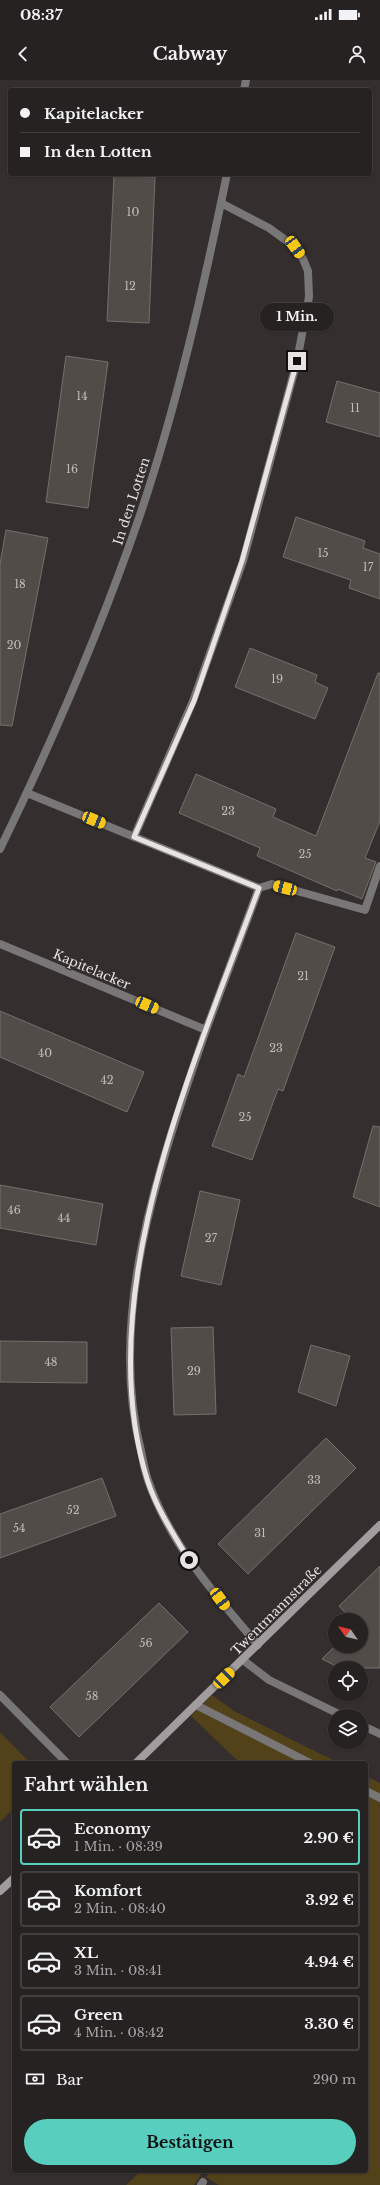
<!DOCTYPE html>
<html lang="de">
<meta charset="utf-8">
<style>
:root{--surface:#272222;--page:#2f2a2a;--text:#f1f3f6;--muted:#a4a4a5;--line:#433f40;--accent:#58cebf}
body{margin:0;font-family:"Libre Baskerville",serif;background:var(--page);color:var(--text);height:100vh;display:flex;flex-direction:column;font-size:15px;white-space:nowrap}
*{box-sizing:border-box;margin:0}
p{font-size:13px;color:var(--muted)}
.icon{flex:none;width:22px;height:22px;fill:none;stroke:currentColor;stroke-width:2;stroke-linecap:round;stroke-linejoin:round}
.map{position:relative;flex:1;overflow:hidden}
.panel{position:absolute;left:12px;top:1681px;width:356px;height:412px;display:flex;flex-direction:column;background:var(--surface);border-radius:4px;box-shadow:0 1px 3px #0004,0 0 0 1px var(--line)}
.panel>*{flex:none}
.guide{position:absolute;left:8px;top:8px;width:364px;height:88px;border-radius:4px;box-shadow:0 1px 3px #0004,0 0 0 1px var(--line);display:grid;align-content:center;height:88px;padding:0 12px;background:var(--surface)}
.needle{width:26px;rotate:304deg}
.tools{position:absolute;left:328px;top:1533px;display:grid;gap:8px}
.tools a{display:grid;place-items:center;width:40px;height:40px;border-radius:50%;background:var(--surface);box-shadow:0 1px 3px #0004,0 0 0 1px var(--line);font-size:20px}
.end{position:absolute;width:18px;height:18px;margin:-9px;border:5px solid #e6e3e2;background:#111;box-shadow:0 0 0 2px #111}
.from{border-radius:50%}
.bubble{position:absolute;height:28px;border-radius:14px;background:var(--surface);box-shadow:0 1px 3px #0004,0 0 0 1px var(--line);font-size:13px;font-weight:700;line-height:28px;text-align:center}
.car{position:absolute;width:12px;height:24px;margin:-12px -6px;border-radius:5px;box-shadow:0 0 3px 1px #0007;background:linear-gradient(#f5c518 24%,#345 0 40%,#f5c518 0 76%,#345 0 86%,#f5c518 0)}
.guide b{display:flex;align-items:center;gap:14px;height:38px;font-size:15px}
.guide b+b{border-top:1px solid var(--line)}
.guide i{width:10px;height:10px;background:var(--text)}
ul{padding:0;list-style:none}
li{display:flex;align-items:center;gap:12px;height:56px;margin:0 8px 6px;padding:0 4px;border:2px solid var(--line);border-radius:4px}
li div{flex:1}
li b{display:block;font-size:15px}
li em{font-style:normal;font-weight:700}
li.selected{border-color:var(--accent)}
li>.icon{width:36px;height:36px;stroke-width:1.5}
h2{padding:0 12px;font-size:18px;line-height:48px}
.pay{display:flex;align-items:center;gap:10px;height:44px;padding:0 12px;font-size:15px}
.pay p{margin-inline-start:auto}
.button{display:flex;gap:8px;margin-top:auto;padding:8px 12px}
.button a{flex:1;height:46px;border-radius:24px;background:var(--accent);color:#111;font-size:16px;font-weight:700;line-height:46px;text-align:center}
.status{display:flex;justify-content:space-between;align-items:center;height:28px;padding:0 20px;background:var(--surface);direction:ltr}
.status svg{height:11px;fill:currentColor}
header{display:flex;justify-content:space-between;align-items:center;height:52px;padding:0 12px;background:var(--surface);font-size:18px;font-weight:700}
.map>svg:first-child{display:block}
</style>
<div class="status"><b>08:37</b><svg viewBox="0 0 49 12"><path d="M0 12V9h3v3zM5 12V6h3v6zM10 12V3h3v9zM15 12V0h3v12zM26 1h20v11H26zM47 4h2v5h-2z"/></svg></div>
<header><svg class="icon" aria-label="back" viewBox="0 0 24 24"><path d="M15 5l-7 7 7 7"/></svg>Cabway<svg class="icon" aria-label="person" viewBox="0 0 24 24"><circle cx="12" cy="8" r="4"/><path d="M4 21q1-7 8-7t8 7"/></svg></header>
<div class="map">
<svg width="380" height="2105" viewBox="0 0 380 2105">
<rect width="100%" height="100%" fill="#342e2e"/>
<g fill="#524219">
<polygon points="212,1615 234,1631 339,1683 240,1683 191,1636"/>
<polygon points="0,1652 30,1683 14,1683 14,1728 0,1742"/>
<polygon points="366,1696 380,1703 380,2105 219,2105 206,2097 212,2091 366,2091"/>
<polygon points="141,2091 201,2091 202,2093 194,2105 126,2105"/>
</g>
<g fill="#514c48" stroke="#75706c">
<polygon points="114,96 155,97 149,243 107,241"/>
<polygon points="66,276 108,282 88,428 46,422"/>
<polygon points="337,301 380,313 380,357 326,342"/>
<polygon points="296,437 365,461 363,468 380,474 380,519 349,508 351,500 283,477"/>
<polygon points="6,450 48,458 12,646 0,645 0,484"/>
<polygon points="250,568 317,595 315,602 328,608 315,639 235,607"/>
<polygon points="378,593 380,593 380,741 365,778 376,782 362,819 338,809 337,811 257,776 260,768 179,733 196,694 276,729 273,737 316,756"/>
<polygon points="296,853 335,867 283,1011 278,1009 252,1080 212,1066 238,994 244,997"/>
<polygon points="0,931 144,992 127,1032 0,977"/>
<polygon points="373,1046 380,1047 380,1127 353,1117"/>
<polygon points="0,1105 103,1124 96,1165 0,1148"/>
<polygon points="200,1111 240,1120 221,1205 181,1196"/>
<polygon points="213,1247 216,1334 174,1335 171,1248"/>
<polygon points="0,1261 87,1262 87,1303 0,1302"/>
<polygon points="311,1265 350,1276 336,1326 298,1312"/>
<polygon points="326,1358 356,1388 248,1494 218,1464"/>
<polygon points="102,1398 116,1436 0,1478 0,1434"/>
<polygon points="380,1486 380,1588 340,1588 322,1579 335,1566 361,1566 361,1540 352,1540 339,1526"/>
<polygon points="159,1523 188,1552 79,1657 50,1627"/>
</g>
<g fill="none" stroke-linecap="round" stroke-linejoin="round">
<g stroke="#787677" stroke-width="8">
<polyline points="259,808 272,804 365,830 380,786"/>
<polyline points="243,1580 269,1600 343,1636"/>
<polyline points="0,1615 67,1683"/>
<polyline points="196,1625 310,1683"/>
<polyline points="361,1645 380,1654"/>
<polyline points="366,1711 380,1718"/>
</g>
<g stroke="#787677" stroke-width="8">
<polyline points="244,10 246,0"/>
<polyline points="27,713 259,808 206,950"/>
<polyline points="134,757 193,621 243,481 297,281 309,217 308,191 303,179 295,167 269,148 221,123"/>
<path d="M 0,769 C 52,662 100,551 139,438 C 177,326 203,210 227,94"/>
<path d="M 0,864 L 206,950 C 161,1081 106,1232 141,1371 C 143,1381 145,1393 149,1403 C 171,1465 216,1516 258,1565"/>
<polyline points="201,2105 203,2102"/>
</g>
<g stroke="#a19d9e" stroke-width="8">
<polyline points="136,1683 380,1445"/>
<polyline points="0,1811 14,1798"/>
</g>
</g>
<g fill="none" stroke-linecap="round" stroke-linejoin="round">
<path stroke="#e6e3e2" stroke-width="5" d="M 189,1480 C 174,1455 157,1429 148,1402 C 88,1216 195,982 259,808 L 134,757 L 194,621 L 242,481 L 297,281"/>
</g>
<g text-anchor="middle" stroke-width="3" stroke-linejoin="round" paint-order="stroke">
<g font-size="11" fill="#c1bdbc">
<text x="133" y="136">10</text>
<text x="130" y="210">12</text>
<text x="82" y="320">14</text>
<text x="355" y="332">11</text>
<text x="72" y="393">16</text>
<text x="323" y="477">15</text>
<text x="368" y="491">17</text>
<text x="20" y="508">18</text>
<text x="14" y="569">20</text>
<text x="277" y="603">19</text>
<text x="228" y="735">23</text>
<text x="305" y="778">25</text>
<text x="303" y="900">21</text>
<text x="276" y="972">23</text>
<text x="45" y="977">40</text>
<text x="107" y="1004">42</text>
<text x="245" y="1041">25</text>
<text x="14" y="1134">46</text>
<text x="64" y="1142">44</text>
<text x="211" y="1162">27</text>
<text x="51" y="1286">48</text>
<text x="194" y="1295">29</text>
<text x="314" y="1404">33</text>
<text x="73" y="1434">52</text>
<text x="19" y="1452">54</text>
<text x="260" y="1457">31</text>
<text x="146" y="1567">56</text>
<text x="92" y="1620">58</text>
</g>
<g font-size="13" fill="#e6e3e2" stroke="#342e2e">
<text transform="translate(131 421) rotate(-72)" y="5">In den Lotten</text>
<text transform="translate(92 889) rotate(23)" y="5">Kapitelacker</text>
<text transform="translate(276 1530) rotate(-45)" y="5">Twentmannstraße</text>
</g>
</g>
</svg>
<div class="tools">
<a><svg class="needle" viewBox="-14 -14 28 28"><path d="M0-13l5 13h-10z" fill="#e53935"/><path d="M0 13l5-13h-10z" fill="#a4a4a5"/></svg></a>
<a><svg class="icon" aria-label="locate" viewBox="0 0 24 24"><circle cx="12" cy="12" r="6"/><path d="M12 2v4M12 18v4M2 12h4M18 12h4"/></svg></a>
<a><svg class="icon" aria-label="layers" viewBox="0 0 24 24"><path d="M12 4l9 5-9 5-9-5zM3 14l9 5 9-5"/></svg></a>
</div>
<i class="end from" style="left:189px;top:1480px"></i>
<i class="end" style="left:297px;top:281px"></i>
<div class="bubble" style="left:260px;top:223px;width:74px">1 Min.</div>
<i class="car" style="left:295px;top:167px;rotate:145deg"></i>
<i class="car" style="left:94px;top:740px;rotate:112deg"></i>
<i class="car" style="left:285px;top:808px;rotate:285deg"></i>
<i class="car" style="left:147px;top:925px;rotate:113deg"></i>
<i class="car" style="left:220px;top:1519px;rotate:143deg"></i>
<i class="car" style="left:224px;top:1598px;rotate:46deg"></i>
<div class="guide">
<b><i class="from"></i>Kapitelacker</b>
<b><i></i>In den Lotten</b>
</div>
<section class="panel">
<h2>Fahrt wählen</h2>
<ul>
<li class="selected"><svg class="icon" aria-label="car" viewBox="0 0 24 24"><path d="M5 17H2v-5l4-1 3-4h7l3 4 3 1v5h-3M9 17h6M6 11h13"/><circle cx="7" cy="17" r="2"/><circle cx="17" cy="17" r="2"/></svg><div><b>Economy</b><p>1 Min. · 08:39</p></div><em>2.90 €</em></li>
<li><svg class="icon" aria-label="car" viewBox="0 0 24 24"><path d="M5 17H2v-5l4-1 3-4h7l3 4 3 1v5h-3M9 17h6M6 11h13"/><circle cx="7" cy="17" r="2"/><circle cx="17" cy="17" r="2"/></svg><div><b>Komfort</b><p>2 Min. · 08:40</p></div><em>3.92 €</em></li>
<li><svg class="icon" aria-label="car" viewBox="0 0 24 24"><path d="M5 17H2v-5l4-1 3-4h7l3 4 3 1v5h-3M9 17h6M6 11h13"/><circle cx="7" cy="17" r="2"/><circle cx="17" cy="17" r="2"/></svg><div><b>XL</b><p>3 Min. · 08:41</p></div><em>4.94 €</em></li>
<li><svg class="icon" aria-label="car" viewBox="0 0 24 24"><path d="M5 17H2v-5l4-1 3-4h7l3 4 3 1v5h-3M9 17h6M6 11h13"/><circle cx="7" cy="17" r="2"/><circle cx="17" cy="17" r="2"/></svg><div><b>Green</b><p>4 Min. · 08:42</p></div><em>3.30 €</em></li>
</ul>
<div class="pay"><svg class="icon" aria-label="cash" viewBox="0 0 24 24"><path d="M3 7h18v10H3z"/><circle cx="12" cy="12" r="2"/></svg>Bar<p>290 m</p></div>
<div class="button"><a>Bestätigen</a></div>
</section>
</div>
